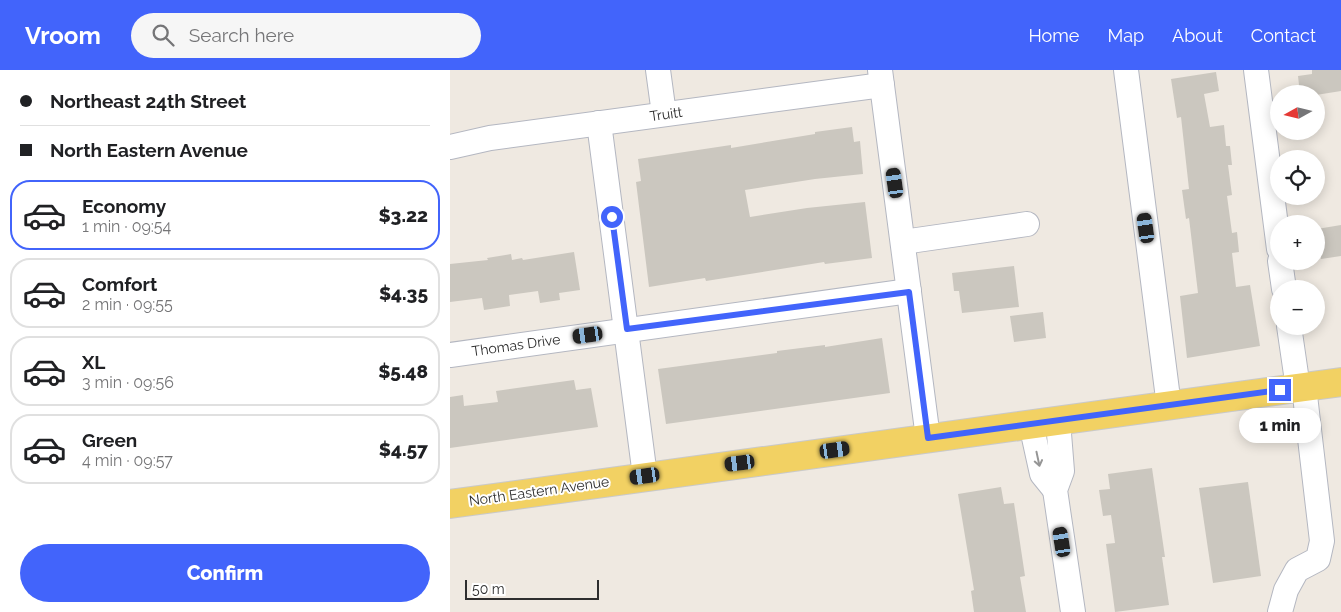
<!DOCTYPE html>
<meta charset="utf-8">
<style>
:root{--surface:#fff;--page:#f6f6f6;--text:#202124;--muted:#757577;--line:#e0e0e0;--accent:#4264fb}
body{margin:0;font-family:Raleway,sans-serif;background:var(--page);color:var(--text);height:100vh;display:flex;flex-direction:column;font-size:19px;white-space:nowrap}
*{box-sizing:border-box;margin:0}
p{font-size:16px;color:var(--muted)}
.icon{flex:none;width:28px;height:28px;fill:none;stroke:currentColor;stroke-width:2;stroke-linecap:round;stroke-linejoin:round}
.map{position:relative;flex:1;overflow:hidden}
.panel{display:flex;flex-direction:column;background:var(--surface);width:450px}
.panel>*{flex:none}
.top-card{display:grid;align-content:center;height:110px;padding:0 20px;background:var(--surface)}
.needle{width:32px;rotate:262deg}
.fabs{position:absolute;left:820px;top:15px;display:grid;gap:10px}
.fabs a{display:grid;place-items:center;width:55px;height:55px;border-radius:50%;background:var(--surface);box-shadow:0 2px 12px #0003;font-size:25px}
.scale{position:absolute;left:15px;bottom:12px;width:134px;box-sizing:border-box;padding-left:5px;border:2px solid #2e2e2e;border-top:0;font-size:14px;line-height:18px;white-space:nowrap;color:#2e2e2e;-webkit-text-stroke:4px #fff;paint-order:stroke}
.end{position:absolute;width:22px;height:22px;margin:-11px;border:6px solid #4264fb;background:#fff;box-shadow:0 0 0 2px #fff}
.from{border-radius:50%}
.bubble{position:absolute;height:35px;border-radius:18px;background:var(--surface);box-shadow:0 2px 12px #0003;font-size:16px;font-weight:800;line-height:35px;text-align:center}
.car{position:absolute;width:15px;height:30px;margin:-15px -8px;border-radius:6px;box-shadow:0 0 4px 1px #0007;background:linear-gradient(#222 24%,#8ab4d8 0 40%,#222 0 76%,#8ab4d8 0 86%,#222 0)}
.top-card b{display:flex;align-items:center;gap:18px;height:48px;font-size:19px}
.top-card b+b{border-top:1px solid var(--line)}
.top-card i{width:12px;height:12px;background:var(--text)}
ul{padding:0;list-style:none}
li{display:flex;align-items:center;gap:15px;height:70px;margin:0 10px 8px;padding:0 10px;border:2px solid var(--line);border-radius:20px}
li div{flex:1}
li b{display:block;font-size:19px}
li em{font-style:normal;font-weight:800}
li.on{border-color:var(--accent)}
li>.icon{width:45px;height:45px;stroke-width:1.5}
.primary-button{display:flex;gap:10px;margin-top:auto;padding:10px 20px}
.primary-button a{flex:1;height:58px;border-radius:30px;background:var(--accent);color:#fff;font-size:20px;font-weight:800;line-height:58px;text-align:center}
header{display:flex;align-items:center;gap:30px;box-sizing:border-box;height:70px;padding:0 25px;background:var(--accent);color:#fff}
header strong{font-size:24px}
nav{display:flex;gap:28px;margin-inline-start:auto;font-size:18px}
.search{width:350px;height:45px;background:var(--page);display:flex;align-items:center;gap:12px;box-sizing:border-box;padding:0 18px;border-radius:28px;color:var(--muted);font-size:19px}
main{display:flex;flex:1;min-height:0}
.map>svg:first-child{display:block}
</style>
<header>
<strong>Vroom</strong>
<div class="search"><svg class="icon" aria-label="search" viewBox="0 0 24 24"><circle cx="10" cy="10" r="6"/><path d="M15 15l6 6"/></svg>Search here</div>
<nav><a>Home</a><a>Map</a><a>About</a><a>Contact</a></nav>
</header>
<main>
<section class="panel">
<div class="top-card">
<b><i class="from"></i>Northeast 24th Street</b>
<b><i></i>North Eastern Avenue</b>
</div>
<ul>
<li class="on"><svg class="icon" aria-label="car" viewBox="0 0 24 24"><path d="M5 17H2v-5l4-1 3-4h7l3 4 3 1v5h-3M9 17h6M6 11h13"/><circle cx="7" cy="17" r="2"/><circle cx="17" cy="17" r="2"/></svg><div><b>Economy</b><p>1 min · 09:54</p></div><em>$3.22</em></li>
<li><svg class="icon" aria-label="car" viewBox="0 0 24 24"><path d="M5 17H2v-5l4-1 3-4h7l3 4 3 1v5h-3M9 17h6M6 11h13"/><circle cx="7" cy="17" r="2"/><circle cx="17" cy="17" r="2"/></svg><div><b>Comfort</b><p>2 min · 09:55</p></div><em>$4.35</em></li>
<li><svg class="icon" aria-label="car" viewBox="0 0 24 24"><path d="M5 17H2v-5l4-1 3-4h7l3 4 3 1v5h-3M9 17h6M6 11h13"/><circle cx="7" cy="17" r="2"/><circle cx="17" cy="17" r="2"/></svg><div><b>XL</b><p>3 min · 09:56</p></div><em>$5.48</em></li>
<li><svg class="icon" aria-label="car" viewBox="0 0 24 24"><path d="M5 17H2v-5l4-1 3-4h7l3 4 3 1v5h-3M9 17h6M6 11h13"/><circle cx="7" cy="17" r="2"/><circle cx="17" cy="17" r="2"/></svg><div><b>Green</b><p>4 min · 09:57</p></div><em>$4.57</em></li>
</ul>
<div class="primary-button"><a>Confirm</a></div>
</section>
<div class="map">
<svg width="891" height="542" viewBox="0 0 891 542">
<rect width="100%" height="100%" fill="#efe9e1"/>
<g fill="#cbc7bf">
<polygon points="862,0 891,0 891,21 866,25 850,24 848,6 862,4"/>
<polygon points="766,2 769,21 754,24 760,57 774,55 776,76 780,76 782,95 778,95 782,125 777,126 782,163 787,162 789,182 782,183 786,217 800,215 810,276 737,288 730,226 748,223 739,148 736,149 732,120 739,119 731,47 727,48 721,9"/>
<polygon points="402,57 404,72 410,71 413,104 365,109 295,120 300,147 357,138 415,132 422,188 375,194 374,192 256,211 255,208 199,217 186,112 191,111 188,89 281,75 281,78 365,64 365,62"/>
<polygon points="891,155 891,186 871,189 867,159"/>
<polygon points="124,182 130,220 109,223 110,230 90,233 88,221 59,225 60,236 34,240 32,228 0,232 0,194 38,190 37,188 61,184 62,190 72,188 73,190"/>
<polygon points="564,196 569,237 512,243 509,221 504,221 502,203"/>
<polygon points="593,242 596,268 564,272 560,246"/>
<polygon points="432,268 440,323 216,354 208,299 327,283 327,281 375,275 375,277"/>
<polygon points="124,310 126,320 141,318 148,357 0,378 0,327 13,325 14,336 48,332 46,321"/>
<polygon points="702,398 715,487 712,487 719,535 665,542 656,474 665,473 661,445 653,446 649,420 660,419 658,404"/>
<polygon points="798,412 811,506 763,513 749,418"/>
<polygon points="551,417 554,434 564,433 575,506 570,507 576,542 524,542 521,521 524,520 508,424"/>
</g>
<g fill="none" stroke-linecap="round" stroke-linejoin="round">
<defs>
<g id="minor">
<polyline points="208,0 214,44"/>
<polyline points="430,0 478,368"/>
<polyline points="676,0 719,336"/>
<polyline points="806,0 829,179"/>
<polyline points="149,53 195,406"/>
<polyline points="0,77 40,68 432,15"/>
<polyline points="453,172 577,154"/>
<polyline points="830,191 834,219"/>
<polyline points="839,256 848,318"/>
<polyline points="0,285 459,221"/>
<polyline points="608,351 612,401 605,420 623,542"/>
<polyline points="581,354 592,404 605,420"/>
<polyline points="830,542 836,520 847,500 868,489 872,471 854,317"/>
</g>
<polyline id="major" points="0,434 891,312"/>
</defs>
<use href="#minor" stroke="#b4b7c1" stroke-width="26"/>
<use href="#major" stroke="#c9c9c9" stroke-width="30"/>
<use href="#minor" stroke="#fff" stroke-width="24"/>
<use href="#major" stroke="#f2d163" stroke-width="28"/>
</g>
<defs><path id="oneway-shaft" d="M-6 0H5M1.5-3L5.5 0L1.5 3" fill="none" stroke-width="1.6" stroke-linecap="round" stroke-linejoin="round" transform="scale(1.25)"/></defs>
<use stroke="#969696" href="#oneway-shaft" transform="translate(588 389) rotate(78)"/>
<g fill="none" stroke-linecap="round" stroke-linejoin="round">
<polyline stroke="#4264fb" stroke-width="6" points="162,147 177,259 459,222 478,368 830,320"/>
</g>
<g text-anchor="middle" stroke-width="4" stroke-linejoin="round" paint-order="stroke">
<g font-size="14" fill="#2e2e2e" stroke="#fff">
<text transform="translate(216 44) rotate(-8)" y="5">Truitt</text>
<text transform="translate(66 275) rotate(-8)" y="5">Thomas Drive</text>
<text transform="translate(89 421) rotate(-8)" y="5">North Eastern Avenue</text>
</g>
</g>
</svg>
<div class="fabs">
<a><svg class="needle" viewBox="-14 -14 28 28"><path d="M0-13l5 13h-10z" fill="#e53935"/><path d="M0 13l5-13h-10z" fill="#757577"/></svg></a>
<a><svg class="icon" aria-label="locate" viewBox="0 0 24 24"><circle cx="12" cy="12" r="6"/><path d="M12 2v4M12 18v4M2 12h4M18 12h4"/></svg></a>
<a>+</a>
<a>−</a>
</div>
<div class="scale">50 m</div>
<i class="end from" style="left:162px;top:147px"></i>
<i class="end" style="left:830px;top:320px"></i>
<div class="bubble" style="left:789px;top:338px;width:82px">1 min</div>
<i class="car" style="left:445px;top:113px;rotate:352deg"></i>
<i class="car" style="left:696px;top:158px;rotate:352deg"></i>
<i class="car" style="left:138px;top:265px;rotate:262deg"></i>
<i class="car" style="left:385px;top:380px;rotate:82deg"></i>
<i class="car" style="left:290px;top:393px;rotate:263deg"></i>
<i class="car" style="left:195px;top:406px;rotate:262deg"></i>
<i class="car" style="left:612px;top:472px;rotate:351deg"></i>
</div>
</main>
